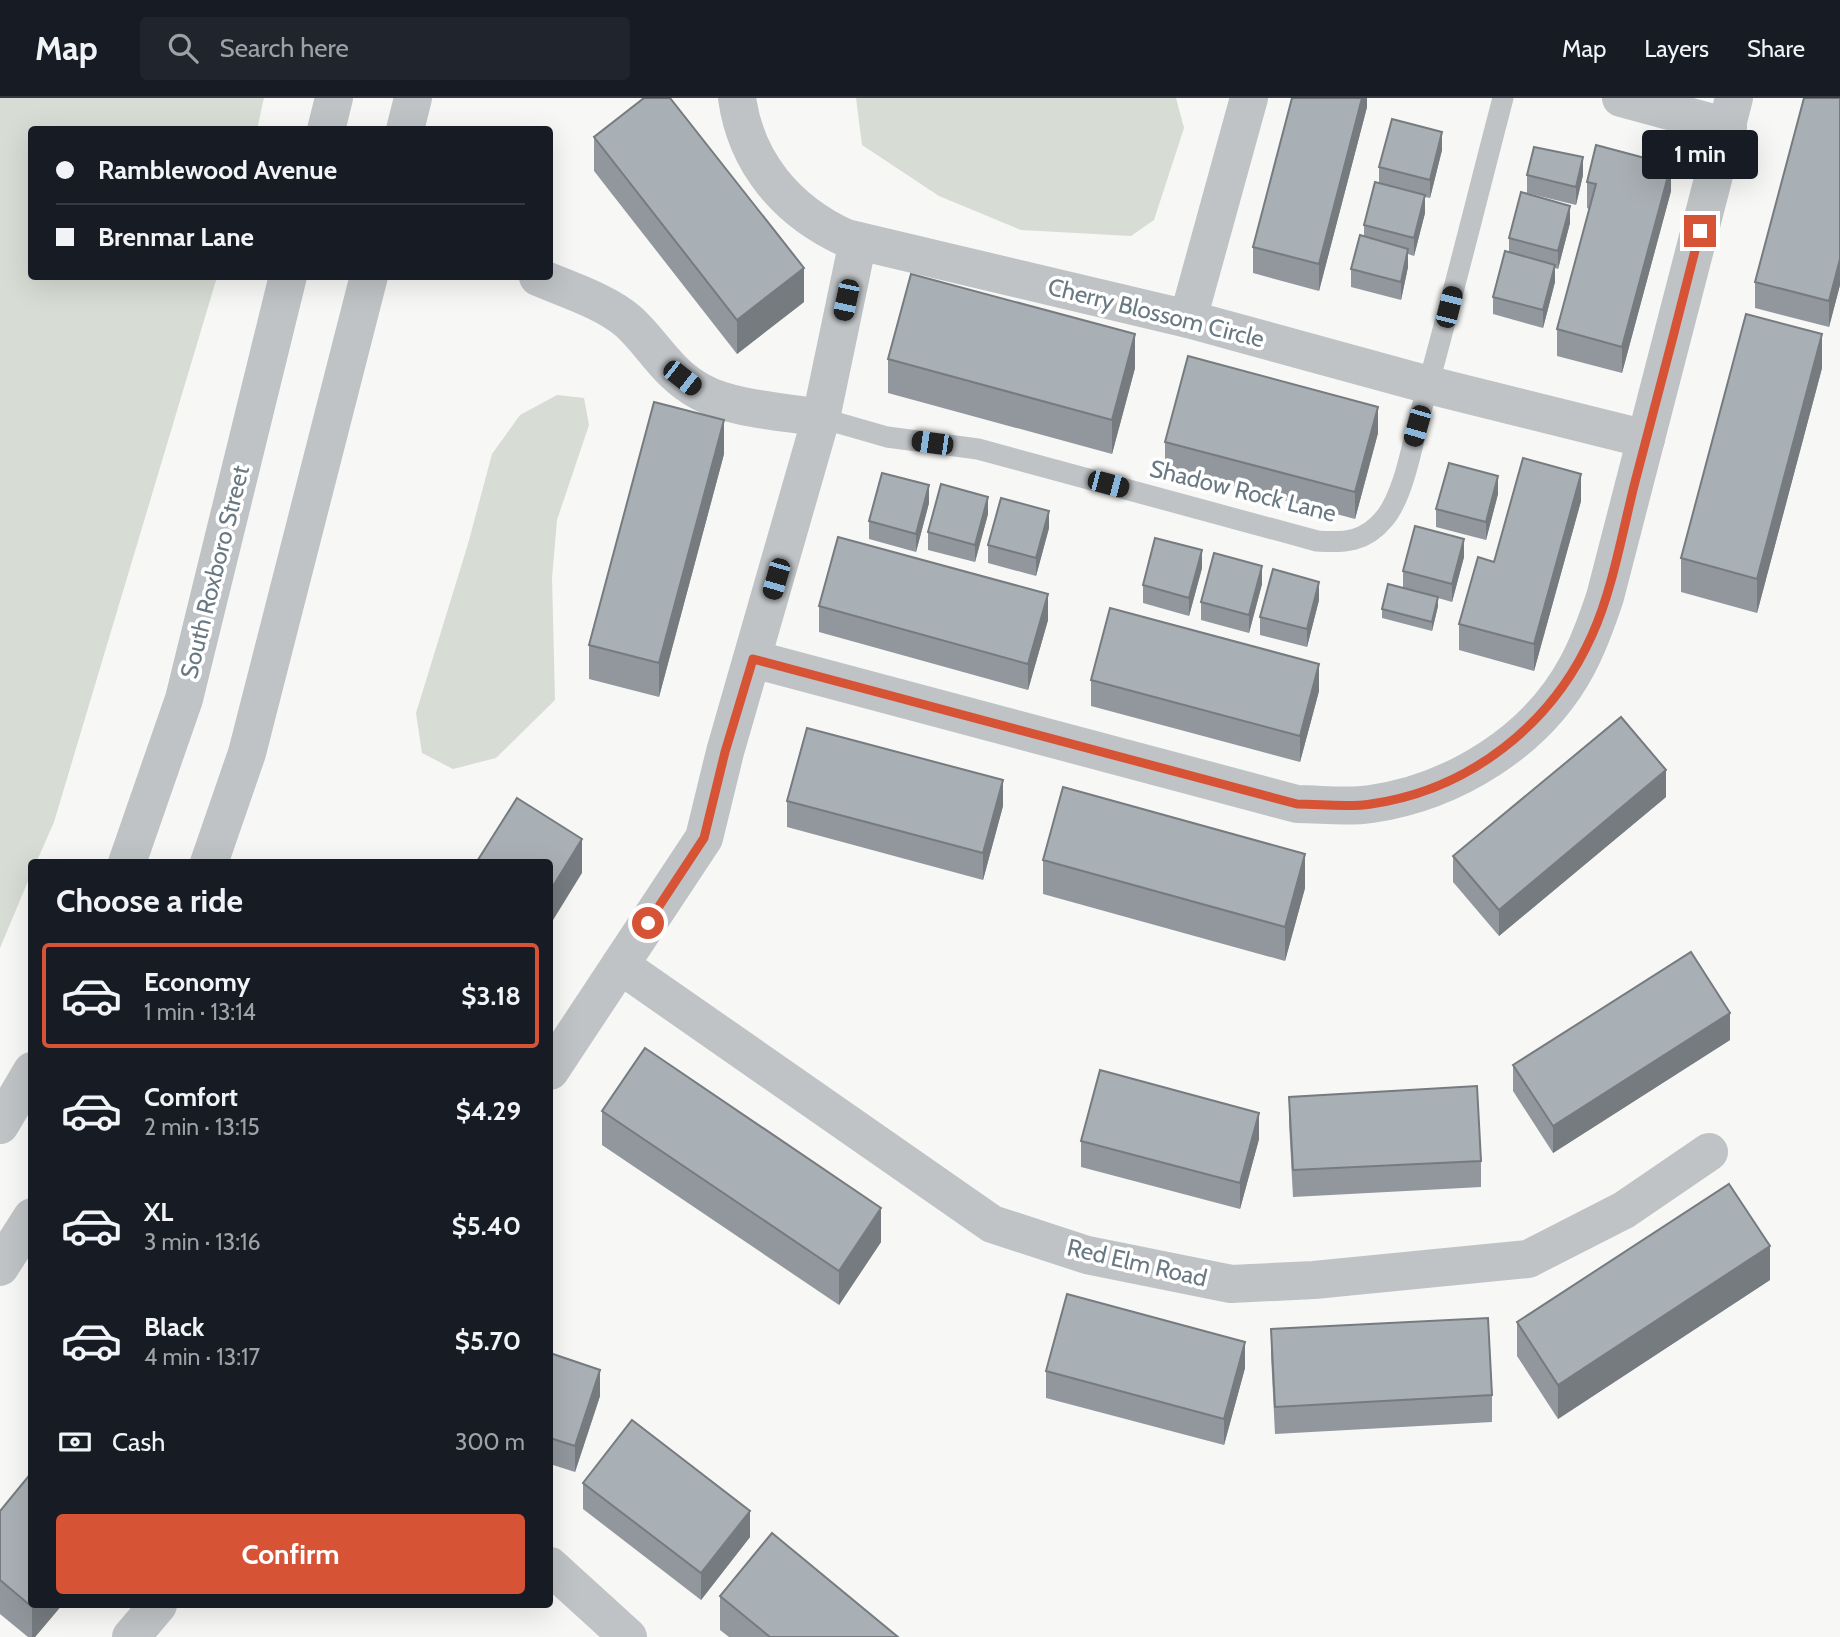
<!DOCTYPE html>
<meta charset="utf-8">
<style>
:root{--surface:#171b24;--page:#20242c;--text:#f1f3f6;--muted:#9ea1a6;--line:#363941;--accent:#d65336}
body{margin:0;font-family:Cabin,sans-serif;background:var(--page);color:var(--text);height:100vh;display:flex;flex-direction:column;font-size:26px;white-space:nowrap}
*{box-sizing:border-box;margin:0}
p{font-size:23px;color:var(--muted)}
.icon{flex:none;width:38px;height:38px;fill:none;stroke:currentColor;stroke-width:2;stroke-linecap:round;stroke-linejoin:round}
.map{position:relative;flex:1;overflow:hidden}
.side{position:absolute;left:28px;top:761px;width:525px;height:749px;display:flex;flex-direction:column;background:var(--surface);border-radius:7px;box-shadow:0 7px 28px #0002}
.side>*{flex:none}
.guide{position:absolute;left:28px;top:28px;width:525px;height:154px;border-radius:7px;box-shadow:0 7px 28px #0002;display:grid;align-content:center;height:154px;padding:0 28px;background:var(--surface)}
.end{position:absolute;width:32px;height:32px;margin:-16px;border:9px solid #d65336;background:#fff;box-shadow:0 0 0 4px #fff}
.from{border-radius:50%}
.bubble{position:absolute;height:49px;border-radius:7px;background:var(--surface);box-shadow:0 7px 28px #0002;font-size:23px;font-weight:700;line-height:49px;text-align:center}
.car{position:absolute;width:21px;height:42px;margin:-21px -10px;border-radius:9px;box-shadow:0 0 5px 2px #0007;background:linear-gradient(#222 24%,#8ab4d8 0 40%,#222 0 76%,#8ab4d8 0 86%,#222 0)}
.guide b{display:flex;align-items:center;gap:24px;height:66px;font-size:26px}
.guide b+b{border-top:2px solid var(--line)}
.guide i{width:18px;height:18px;background:var(--text)}
ul{padding:0;list-style:none}
li{display:flex;align-items:center;gap:21px;height:105px;margin:0 14px 10px;padding:0 14px;border:4px solid transparent;border-radius:7px}
li div{flex:1}
li b{display:block;font-size:26px}
li em{font-style:normal;font-weight:700}
li.active{border-color:var(--accent)}
li>.icon{width:63px;height:63px;stroke-width:1.5}
h2{padding:0 28px;font-size:32px;line-height:84px}
.pay{display:flex;align-items:center;gap:18px;height:77px;padding:0 28px;font-size:26px}
.pay p{margin-inline-start:auto}
.primary-button{display:flex;gap:14px;margin-top:auto;padding:14px 28px}
.primary-button a{flex:1;height:80px;border-radius:7px;background:var(--accent);color:#fff;font-size:28px;font-weight:700;line-height:80px;text-align:center}
header{display:flex;align-items:center;gap:42px;box-sizing:border-box;height:98px;padding:0 35px;background:var(--surface);border-bottom:2px solid var(--line)}
header strong{font-size:33px}
nav{display:flex;gap:38px;margin-inline-start:auto;font-size:24px}
.search{width:490px;height:63px;background:var(--page);display:flex;align-items:center;gap:18px;box-sizing:border-box;padding:0 24px;border-radius:7px;color:var(--muted);font-size:26px}
.map>svg:first-child{display:block}
</style>
<header>
<strong>Map</strong>
<div class="search"><svg class="icon" aria-label="search" viewBox="0 0 24 24"><circle cx="10" cy="10" r="6"/><path d="M15 15l6 6"/></svg>Search here</div>
<nav><a>Map</a><a>Layers</a><a>Share</a></nav>
</header>
<div class="map">
<svg width="1840" height="1539" viewBox="0 0 1840 1539">
<rect width="100%" height="100%" fill="#f7f7f5"/>
<g fill="#d7dcd4">
<polygon points="0,0 264,0 257,31 32,32 32,178 217,179 54,724 36,765 32,765 31,776 0,850"/>
<polygon points="856,0 1176,0 1184,30 1154,122 1131,138 1021,132 939,98 862,47"/>
<polygon points="557,297 584,300 589,327 557,422 552,480 555,602 496,660 453,671 422,655 416,615 468,446 492,356 520,317"/>
</g>
<g fill="none" stroke-linecap="round" stroke-linejoin="round">
<path stroke="#bfc3c6" stroke-width="21" d="M 821,320 L 887,339 L 978,351 L 1317,443 C 1345,445 1365,444 1384,421 C 1403,399 1412,349 1419,320 C 1449,214 1475,107 1503,0"/>
<g stroke="#bfc3c6" stroke-width="38">
<path d="M 737,0 C 746,65 787,113 846,140 L 1188,221 L 1429,287 L 1646,341"/>
<polyline points="1621,0 1728,29"/>
<path d="M 538,179 C 566,191 605,203 629,224 C 654,247 667,276 701,294 C 731,311 787,314 821,320"/>
<polyline points="1188,221 1249,0"/>
<path d="M 753,561 L 1297,706 C 1321,706 1347,710 1371,706 C 1454,694 1537,643 1577,568 C 1589,546 1597,523 1605,499 L 1734,0"/>
<polyline points="620,867 992,1126 1087,1157 1231,1186 1314,1182 1528,1161 1624,1112 1709,1054"/>
<polyline points="550,973 704,740 725,654 821,320 858,143"/>
<polyline points="550,1468 628,1539"/>
<polyline points="131,1539 158,1507"/>
</g>
<g stroke="#bfc3c6" stroke-width="38">
<polyline points="326,32 334,0"/>
<polyline points="405,32 413,0"/>
<polyline points="127,765 184,601 288,178"/>
<polyline points="209,765 247,655 369,178"/>
<polyline points="0,1027 32,973"/>
<polyline points="0,1169 32,1119"/>
</g>
</g>
<g fill="#91979c">
<polygon points="1367,0 1367,9 1319,193 1253,175 1253,149"/>
<polygon points="1840,0 1840,187 1829,229 1755,210 1755,184"/>
<polygon points="594,39 804,204 737,256 594,73"/>
<polygon points="1442,52 1430,100 1425,99 1425,115 1414,158 1408,156 1408,169 1401,202 1351,189 1351,171 1364,138 1364,127 1379,85 1379,69"/>
<polygon points="1527,77 1583,77 1576,107 1527,95"/>
<polygon points="1587,84 1671,93 1622,275 1557,258 1557,231 1589,111 1587,110"/>
<polygon points="1570,125 1558,171 1555,170 1555,184 1543,230 1493,216 1493,199 1509,154 1509,140"/>
<polygon points="888,261 1135,270 1112,356 888,295"/>
<polygon points="1822,270 1757,515 1681,494 1681,460"/>
<polygon points="1378,335 1355,421 1165,370 1165,344"/>
<polygon points="724,356 659,599 589,581 589,547"/>
<polygon points="1498,396 1486,442 1436,429 1436,411"/>
<polygon points="1581,403 1534,573 1459,552 1459,526 1494,464"/>
<polygon points="929,405 916,454 869,441 869,423"/>
<polygon points="988,416 975,464 928,452 928,434"/>
<polygon points="1049,430 1036,478 988,465 988,447"/>
<polygon points="1464,459 1452,504 1438,500 1438,508 1432,533 1382,520 1382,511 1403,490 1403,473"/>
<polygon points="1202,470 1189,518 1143,505 1143,487"/>
<polygon points="1262,486 1249,535 1201,522 1201,504"/>
<polygon points="1319,502 1307,549 1260,537 1260,519"/>
<polygon points="819,508 1048,522 1028,592 819,534"/>
<polygon points="1091,582 1319,593 1300,664 1091,608"/>
<polygon points="1666,699 1499,838 1453,784 1453,758"/>
<polygon points="787,703 1003,708 983,782 787,729"/>
<polygon points="1043,762 1305,790 1285,863 1043,796"/>
<polygon points="1730,942 1553,1055 1513,993 1513,967"/>
<polygon points="1289,999 1481,1063 1481,1089 1293,1099 1289,1025"/>
<polygon points="602,1013 881,1144 839,1207 602,1047"/>
<polygon points="1259,1041 1240,1111 1081,1069 1081,1043"/>
<polygon points="1770,1182 1558,1321 1517,1258 1517,1224"/>
<polygon points="1271,1231 1492,1297 1492,1324 1275,1336 1271,1257"/>
<polygon points="550,1255 600,1298 575,1374 550,1366"/>
<polygon points="1245,1270 1224,1347 1046,1300 1046,1273"/>
<polygon points="583,1385 750,1439 701,1502 583,1411"/>
<polygon points="0,1413 62,1507 35,1539 28,1539 0,1516"/>
<polygon points="720,1498 898,1539 729,1539 720,1532"/>
</g>
<g fill="#767b7f">
<polygon points="1362,0 1367,0 1367,9 1319,193 1319,166"/>
<polygon points="1442,34 1442,52 1430,100 1430,82"/>
<polygon points="1583,59 1583,77 1576,107 1576,89"/>
<polygon points="1671,67 1671,93 1622,275 1622,249"/>
<polygon points="1425,97 1425,115 1414,158 1414,140"/>
<polygon points="1570,108 1570,125 1558,171 1558,153"/>
<polygon points="1408,151 1408,169 1401,202 1401,184"/>
<polygon points="1840,161 1840,187 1829,229 1829,203"/>
<polygon points="1555,167 1555,184 1543,230 1543,212"/>
<polygon points="804,170 804,204 737,256 737,222"/>
<polygon points="1135,236 1135,270 1112,356 1112,322"/>
<polygon points="1822,236 1822,270 1757,515 1757,481"/>
<polygon points="1378,309 1378,335 1355,421 1355,394"/>
<polygon points="724,322 724,356 659,599 659,565"/>
<polygon points="1581,376 1581,403 1534,573 1534,546"/>
<polygon points="1498,378 1498,396 1486,442 1486,424"/>
<polygon points="929,387 929,405 916,454 916,436"/>
<polygon points="988,399 988,416 975,464 975,447"/>
<polygon points="1049,413 1049,430 1036,478 1036,460"/>
<polygon points="1464,441 1464,459 1452,504 1452,486"/>
<polygon points="1202,452 1202,470 1189,518 1189,500"/>
<polygon points="1262,468 1262,486 1249,535 1249,517"/>
<polygon points="1319,484 1319,502 1307,549 1307,531"/>
<polygon points="1048,496 1048,522 1028,592 1028,566"/>
<polygon points="1438,499 1438,508 1432,533 1432,524"/>
<polygon points="1319,566 1319,593 1300,664 1300,638"/>
<polygon points="1666,672 1666,699 1499,838 1499,812"/>
<polygon points="1003,682 1003,708 983,782 983,755"/>
<polygon points="582,741 582,775 550,827 550,793"/>
<polygon points="1305,756 1305,790 1285,863 1285,829"/>
<polygon points="1730,915 1730,942 1553,1055 1553,1028"/>
<polygon points="1259,1015 1259,1041 1240,1111 1240,1085"/>
<polygon points="881,1110 881,1144 839,1207 839,1173"/>
<polygon points="1770,1148 1770,1182 1558,1321 1558,1287"/>
<polygon points="1245,1244 1245,1270 1224,1347 1224,1321"/>
<polygon points="600,1272 600,1298 575,1374 575,1348"/>
<polygon points="750,1413 750,1439 701,1502 701,1475"/>
<polygon points="34,1507 62,1507 35,1539 32,1539 32,1509"/>
</g>
<g fill="#a9b0b5" stroke="#767b7f" stroke-width="2">
<polygon points="644,0 670,0 804,170 737,222 594,39"/>
<polygon points="1292,0 1362,0 1319,166 1253,149"/>
<polygon points="1804,0 1840,0 1840,161 1829,203 1755,184"/>
<polygon points="1392,21 1442,34 1430,82 1379,69"/>
<polygon points="1596,47 1671,67 1622,249 1557,231 1596,86 1587,84"/>
<polygon points="1534,49 1583,59 1576,89 1527,77"/>
<polygon points="1375,84 1425,97 1414,140 1364,127"/>
<polygon points="1521,94 1570,108 1558,153 1509,140"/>
<polygon points="1360,137 1408,151 1401,184 1351,171"/>
<polygon points="1505,153 1555,167 1543,212 1493,199"/>
<polygon points="911,176 1135,236 1112,322 888,261"/>
<polygon points="1746,216 1822,236 1757,481 1681,460"/>
<polygon points="1188,258 1378,309 1355,394 1165,344"/>
<polygon points="654,304 724,322 659,565 589,547"/>
<polygon points="1523,360 1581,376 1534,546 1459,526 1478,459 1494,464"/>
<polygon points="1449,365 1498,378 1486,424 1436,411"/>
<polygon points="882,375 929,387 916,436 869,423"/>
<polygon points="941,386 988,399 975,447 928,434"/>
<polygon points="1001,400 1049,413 1036,460 988,447"/>
<polygon points="1415,428 1464,441 1452,486 1403,473"/>
<polygon points="838,439 1048,496 1028,566 819,508"/>
<polygon points="1155,440 1202,452 1189,500 1143,487"/>
<polygon points="1214,455 1262,468 1249,517 1201,504"/>
<polygon points="1273,471 1319,484 1307,531 1260,519"/>
<polygon points="1388,486 1438,499 1432,524 1382,511"/>
<polygon points="1110,510 1319,566 1300,638 1091,582"/>
<polygon points="1621,619 1666,672 1499,812 1453,758"/>
<polygon points="807,630 1003,682 983,755 787,703"/>
<polygon points="1063,689 1305,756 1285,829 1043,762"/>
<polygon points="517,700 582,741 550,793 550,765 476,765"/>
<polygon points="1691,854 1730,915 1553,1028 1513,967"/>
<polygon points="645,950 881,1110 839,1173 602,1013"/>
<polygon points="1100,972 1259,1015 1240,1085 1081,1043"/>
<polygon points="1477,988 1481,1063 1293,1072 1289,999"/>
<polygon points="1729,1086 1770,1148 1558,1287 1517,1224"/>
<polygon points="1067,1196 1245,1244 1224,1321 1046,1273"/>
<polygon points="1488,1220 1492,1297 1275,1309 1271,1231"/>
<polygon points="550,1255 600,1272 575,1348 550,1340"/>
<polygon points="632,1322 750,1413 701,1475 583,1385"/>
<polygon points="32,1374 32,1507 34,1507 32,1509 0,1482 0,1413"/>
<polygon points="772,1435 898,1539 770,1539 720,1498"/>
</g>
<g fill="none" stroke-linecap="round" stroke-linejoin="round">
<path stroke="#d65336" stroke-width="9" d="M 648,825 L 704,740 L 725,654 L 753,561 L 1297,706 C 1320,706 1347,710 1371,706 C 1469,692 1552,627 1592,537 C 1612,494 1623,431 1635,384 C 1657,300 1679,217 1700,133"/>
</g>
<g text-anchor="middle" stroke-width="7" stroke-linejoin="round" paint-order="stroke">
<g font-size="24" fill="#697983" stroke="#fff">
<text transform="translate(1156 215) rotate(14)" y="8">Cherry Blossom Circle</text>
<text transform="translate(1243 393) rotate(14)" y="8">Shadow Rock Lane</text>
<text transform="translate(215 474) rotate(-76)" y="8">South Roxboro Street</text>
<text transform="translate(1137 1165) rotate(13)" y="8">Red Elm Road</text>
</g>
</g>
</svg>
<i class="end from" style="left:648px;top:825px"></i>
<i class="end" style="left:1700px;top:133px"></i>
<div class="bubble" style="left:1642px;top:32px;width:116px">1 min</div>
<i class="car" style="left:846px;top:202px;rotate:192deg"></i>
<i class="car" style="left:1449px;top:209px;rotate:14deg"></i>
<i class="car" style="left:682px;top:280px;rotate:128deg"></i>
<i class="car" style="left:1417px;top:328px;rotate:196deg"></i>
<i class="car" style="left:932px;top:345px;rotate:278deg"></i>
<i class="car" style="left:1108px;top:386px;rotate:105deg"></i>
<i class="car" style="left:776px;top:481px;rotate:196deg"></i>
<div class="guide">
<b><i class="from"></i>Ramblewood Avenue</b>
<b><i></i>Brenmar Lane</b>
</div>
<section class="side">
<h2>Choose a ride</h2>
<ul>
<li class="active"><svg class="icon" aria-label="car" viewBox="0 0 24 24"><path d="M5 17H2v-5l4-1 3-4h7l3 4 3 1v5h-3M9 17h6M6 11h13"/><circle cx="7" cy="17" r="2"/><circle cx="17" cy="17" r="2"/></svg><div><b>Economy</b><p>1 min · 13:14</p></div><em>$3.18</em></li>
<li><svg class="icon" aria-label="car" viewBox="0 0 24 24"><path d="M5 17H2v-5l4-1 3-4h7l3 4 3 1v5h-3M9 17h6M6 11h13"/><circle cx="7" cy="17" r="2"/><circle cx="17" cy="17" r="2"/></svg><div><b>Comfort</b><p>2 min · 13:15</p></div><em>$4.29</em></li>
<li><svg class="icon" aria-label="car" viewBox="0 0 24 24"><path d="M5 17H2v-5l4-1 3-4h7l3 4 3 1v5h-3M9 17h6M6 11h13"/><circle cx="7" cy="17" r="2"/><circle cx="17" cy="17" r="2"/></svg><div><b>XL</b><p>3 min · 13:16</p></div><em>$5.40</em></li>
<li><svg class="icon" aria-label="car" viewBox="0 0 24 24"><path d="M5 17H2v-5l4-1 3-4h7l3 4 3 1v5h-3M9 17h6M6 11h13"/><circle cx="7" cy="17" r="2"/><circle cx="17" cy="17" r="2"/></svg><div><b>Black</b><p>4 min · 13:17</p></div><em>$5.70</em></li>
</ul>
<div class="pay"><svg class="icon" aria-label="cash" viewBox="0 0 24 24"><path d="M3 7h18v10H3z"/><circle cx="12" cy="12" r="2"/></svg>Cash<p>300 m</p></div>
<div class="primary-button"><a>Confirm</a></div>
</section>
</div>
